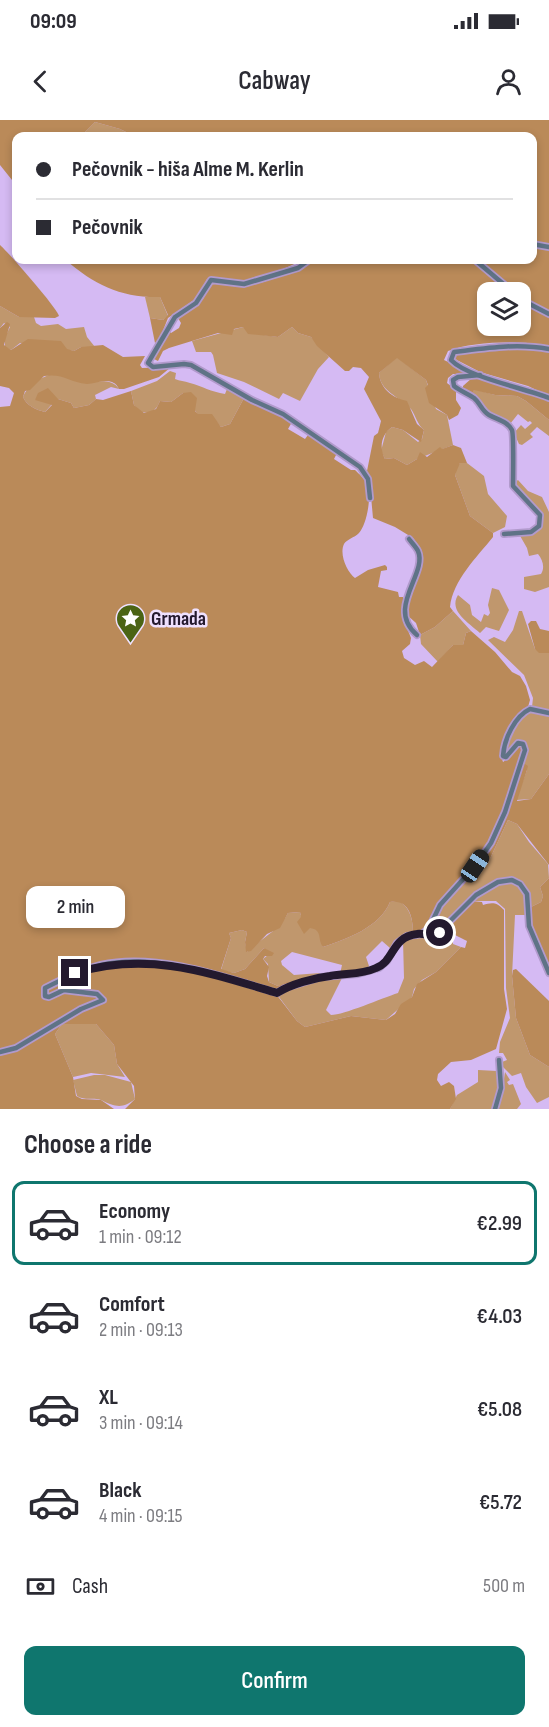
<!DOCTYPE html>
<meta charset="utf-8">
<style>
:root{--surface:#fff;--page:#f7f7f7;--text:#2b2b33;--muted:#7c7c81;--line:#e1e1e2;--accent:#0f766e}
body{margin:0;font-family:"Sofia Sans Condensed",sans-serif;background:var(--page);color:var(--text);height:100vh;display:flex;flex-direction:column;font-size:22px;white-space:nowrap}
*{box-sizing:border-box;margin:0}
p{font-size:20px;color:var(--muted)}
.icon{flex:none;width:33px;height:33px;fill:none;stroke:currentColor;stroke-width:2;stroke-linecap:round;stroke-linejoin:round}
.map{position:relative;height:989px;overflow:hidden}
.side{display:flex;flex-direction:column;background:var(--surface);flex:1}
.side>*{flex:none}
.banner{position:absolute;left:12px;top:12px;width:525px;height:132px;border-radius:12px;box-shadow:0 3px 9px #0003;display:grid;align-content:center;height:132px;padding:0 24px;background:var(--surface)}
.buttons{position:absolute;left:477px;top:162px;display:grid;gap:12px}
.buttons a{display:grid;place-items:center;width:54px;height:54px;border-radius:12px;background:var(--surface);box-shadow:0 3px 9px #0003;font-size:30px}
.end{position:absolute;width:27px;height:27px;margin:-14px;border:8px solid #23192e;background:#fff;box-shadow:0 0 0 3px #fff}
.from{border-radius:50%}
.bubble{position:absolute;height:42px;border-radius:12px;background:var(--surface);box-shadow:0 3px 9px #0003;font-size:20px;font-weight:600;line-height:42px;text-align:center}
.car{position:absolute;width:18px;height:36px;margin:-18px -9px;border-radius:8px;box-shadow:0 0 4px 2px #0007;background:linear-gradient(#222 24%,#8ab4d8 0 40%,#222 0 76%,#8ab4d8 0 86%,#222 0)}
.banner b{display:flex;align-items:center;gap:21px;height:57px;font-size:22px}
.banner b+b{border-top:2px solid var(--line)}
.banner i{width:15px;height:15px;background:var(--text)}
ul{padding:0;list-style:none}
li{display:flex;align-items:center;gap:18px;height:84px;margin:0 12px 9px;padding:0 12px;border:3px solid transparent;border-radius:12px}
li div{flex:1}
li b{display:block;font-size:22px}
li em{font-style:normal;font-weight:600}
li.current{border-color:var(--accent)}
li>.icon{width:54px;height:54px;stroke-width:1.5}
h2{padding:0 24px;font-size:27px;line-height:72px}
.pay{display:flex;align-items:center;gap:15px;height:66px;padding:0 24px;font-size:22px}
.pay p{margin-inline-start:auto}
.primary-button{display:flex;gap:12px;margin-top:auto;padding:12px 24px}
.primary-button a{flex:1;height:69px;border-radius:12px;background:var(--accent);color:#fff;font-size:24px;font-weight:600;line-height:69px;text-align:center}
.status{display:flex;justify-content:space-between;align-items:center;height:42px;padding:0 30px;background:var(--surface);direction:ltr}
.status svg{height:16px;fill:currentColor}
header{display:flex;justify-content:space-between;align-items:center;height:78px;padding:0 24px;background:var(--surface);font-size:27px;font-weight:600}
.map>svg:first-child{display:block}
</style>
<div class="status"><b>09:09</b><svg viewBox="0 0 49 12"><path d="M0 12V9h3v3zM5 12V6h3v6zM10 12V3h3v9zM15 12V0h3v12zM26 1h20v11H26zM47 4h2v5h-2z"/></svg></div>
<header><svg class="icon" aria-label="back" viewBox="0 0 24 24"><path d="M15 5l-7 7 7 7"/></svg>Cabway<svg class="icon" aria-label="person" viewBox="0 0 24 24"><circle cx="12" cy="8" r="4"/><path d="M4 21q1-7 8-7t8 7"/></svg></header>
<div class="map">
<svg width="549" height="989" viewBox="0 0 549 989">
<rect width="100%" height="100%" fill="#d5baf3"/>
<g fill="#c0976d">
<polygon points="95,2 120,9 134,16 81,16"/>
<polygon points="145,177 160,177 168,196 163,200 150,198"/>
<polygon points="0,186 19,197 34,197 36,203 41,206 58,204 66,209 84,207 87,217 95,227 81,227 74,231 20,223 11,230 5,227 5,217 10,207 4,203 0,208"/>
<polygon points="243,207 264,215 278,217 292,207 298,213 311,217 329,237 318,249 300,281 283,273 279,279 244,262 217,253 213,235 211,232 196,232 192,221"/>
<path d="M 397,237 L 426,260 L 436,289 L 447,295 L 453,325 L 417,339 L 407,345 L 394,338 L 385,339 L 381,331 L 386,312 L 392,307 L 403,310 L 418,322 L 422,319 L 424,310 C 417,304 416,296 411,289 C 399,276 380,272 379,253 Z"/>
<path d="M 170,251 L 176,253 L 175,259 C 180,261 184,261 190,263 C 202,266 211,272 225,274 L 227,269 L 244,278 L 230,304 L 221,307 L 210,294 L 198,295 L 183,273 L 171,282 L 160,281 C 156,291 150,295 139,291 L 134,285 L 131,271 L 157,261 Z"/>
<path d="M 53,254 C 63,254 68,259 77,261 C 91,265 110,255 119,269 L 111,267 L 95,275 L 96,279 L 89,285 L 74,288 L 71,283 L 58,279 L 35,279 L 52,284 L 45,292 C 36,290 26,285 23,277 C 27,266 42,256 53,254 Z"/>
<polygon points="474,269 495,275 517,276 526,281 549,300 549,316 537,307 530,314 533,317 522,325 519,324 514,313 521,305 525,309 532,303 530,301 528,302 518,294 510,304 489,293 472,275"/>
<polygon points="460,343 467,343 484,356 488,374 507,396 505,407 493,413 470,396 455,355 456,348"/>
<path d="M 518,360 L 528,371 L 542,377 L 549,392 L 549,467 L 535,472 L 524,469 L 524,457 L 541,454 C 545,448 543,440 538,434 L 529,436 L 527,428 L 519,414 L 539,407 C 549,391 526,378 515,368 L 514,363 Z"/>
<path d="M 492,468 L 499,470 L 509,490 L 499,511 L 486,507 L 480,513 C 469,503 448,491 458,475 L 470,485 L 472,495 L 481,502 L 484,494 L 488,496 L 490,493 L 488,485 Z"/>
<polygon points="453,491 471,511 466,513 463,525 453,525 438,542 421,524 420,515 435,507"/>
<polygon points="519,491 522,491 535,529 549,533 549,592 532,587 533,578 524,555 488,520 494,517 505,522 513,510"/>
<path d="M 534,590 L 549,595 L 549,654 L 531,679 L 516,680 L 527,650 L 522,642 L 527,626 L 521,621 L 515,622 L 505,634 C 506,619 519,594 534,590 Z"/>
<path d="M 508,700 L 517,704 L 529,722 L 548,744 L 549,758 L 540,767 L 543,776 L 541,782 L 527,789 L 526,771 L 512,758 C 482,756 456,794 437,814 L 432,809 L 432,806 L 443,783 L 468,756 L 475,761 L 488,743 Z"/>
<polygon points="511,761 521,766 526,778 525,795 515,795 512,856 516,898 530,935 549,947 549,977 537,983 526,967 521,953 512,956 502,946 502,942 507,940 503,933 499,933 500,922 510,898 506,868 505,789 496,781 471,781 499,762"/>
<path d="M 398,781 C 410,786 413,800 413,813 L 395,822 L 390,828 L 382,821 L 366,837 L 369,846 L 364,851 L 340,854 L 342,845 L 292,832 L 281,841 L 282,845 L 294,855 L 320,853 L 321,856 L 278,866 L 269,862 L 268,844 L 263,839 L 268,835 L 272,835 L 264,828 L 245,849 L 234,853 L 221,850 L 231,818 L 229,813 L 242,810 L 247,812 L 245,822 L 247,832 C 261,818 279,811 288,793 L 300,792 C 302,804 312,805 319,812 L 323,827 C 347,819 380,807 390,782 Z"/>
<path d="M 415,815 L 440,819 L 444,815 L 453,819 L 453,824 L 461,827 L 436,852 L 422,860 L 414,869 L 412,877 L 386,900 L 351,896 L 305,907 L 297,901 L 276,873 L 319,859 L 343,856 L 326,890 L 331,895 C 344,895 382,878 398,873 L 404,858 L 403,820 Z"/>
<polygon points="82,902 96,904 114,925 117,944 125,957 91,953 73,957 55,914 62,904"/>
<path d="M 478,950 L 497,951 C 503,964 498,975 493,989 L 450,989 L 457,975 L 478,962 Z"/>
<polygon points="505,952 510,960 507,962 509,965 513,964 521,984 517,989 496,989 502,973"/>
<path d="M 94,955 L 105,955 L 131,962 L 135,979 C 123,989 115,987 101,980 C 93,977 85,981 77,976 L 73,960 Z"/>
</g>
<g fill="#ba8a59">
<polygon points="0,0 549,0 549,125 533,121 532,16 134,16 120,9 95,2 81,16 16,16 16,65 0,45"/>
<path d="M 0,125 C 9,133 57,188 59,196 L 55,198 L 19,197 L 0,186 Z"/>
<polygon points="533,126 549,130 549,191 521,177 520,172 514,172 481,140 532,140"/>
<path d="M 66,140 L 303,140 L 268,156 L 244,163 C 239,160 213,158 207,159 L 202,171 L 194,180 L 168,198 L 160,218 L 155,223 L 150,198 L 163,200 L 168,195 L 160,177 C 122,178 94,165 66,140 Z"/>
<path d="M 310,140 L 471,140 L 508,172 L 488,172 L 488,206 L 520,206 L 521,182 L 549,196 L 549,226 C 522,220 474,221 448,231 L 444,240 L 467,251 L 467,254 L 453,254 L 448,258 L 447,263 L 456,270 L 456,280 L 461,288 L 458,295 L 449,300 L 447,295 L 429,283 L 425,268 L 428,265 L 426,260 L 397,238 L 379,253 C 380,268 392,278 407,281 L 417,304 L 424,310 L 421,322 L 403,310 L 392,307 C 381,315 379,327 385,339 L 394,338 L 407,345 L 417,339 L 420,332 L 427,337 L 440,327 L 442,329 L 453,325 L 461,328 L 467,343 L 460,343 L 455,355 L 470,396 L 493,413 L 493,417 C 477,437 453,460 450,487 L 453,491 L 435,507 L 420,515 L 416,503 L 407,495 L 406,490 L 421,429 L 413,418 L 395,407 L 373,398 L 370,365 L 366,356 L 374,316 L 378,313 L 381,301 L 364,269 L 369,257 L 361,248 L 353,247 L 349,251 L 345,251 L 317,226 L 311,217 L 298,213 L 292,207 L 278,217 L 248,214 L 243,207 L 234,209 L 232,215 L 218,213 L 169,228 L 163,231 L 158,241 L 152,238 L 168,210 L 171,213 L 179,208 L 181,203 L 178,198 L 203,179 L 209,165 C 219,162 227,167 238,166 C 264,165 288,154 310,140 Z"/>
<path d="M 7,202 L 10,204 L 4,225 L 11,230 L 28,219 L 61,221 L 67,229 L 74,231 L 81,227 L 103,225 L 123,237 L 145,236 L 140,245 L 142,248 L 171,247 L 159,257 L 124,269 L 119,269 C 116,264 116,264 112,262 C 103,259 95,264 87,264 C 69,262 63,253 44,256 L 30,270 L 25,271 L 23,277 C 26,285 36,290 45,292 L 52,285 L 35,280 L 38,273 L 48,268 L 58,279 L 71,283 L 74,288 L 89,285 L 96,279 L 103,280 L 131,271 L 134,285 L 144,293 L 156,289 L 160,281 L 171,282 L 183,273 L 191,272 L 197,278 L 195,291 L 198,294 L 212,294 L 221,307 L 230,304 L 244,278 L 288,299 L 292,302 L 288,309 L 305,319 L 308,315 L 337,333 L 334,339 L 351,350 L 355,350 C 359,354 365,359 367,364 C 372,376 367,404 359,413 C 354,418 347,419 344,424 C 339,434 347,452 355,458 L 368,450 L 385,445 L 387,447 L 387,450 L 381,451 L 378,467 L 398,472 L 399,477 L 403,477 L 403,498 L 411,518 L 410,524 L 402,531 L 404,538 L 415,545 L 424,541 L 432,547 L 453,525 L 463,525 L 466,513 L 471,511 L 495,532 L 512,552 L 520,556 L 526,566 L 530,580 L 528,587 C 513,596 496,624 503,642 L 510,637 L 516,625 L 520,624 L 523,627 L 504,690 L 489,723 L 468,753 L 451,769 L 440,783 L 426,810 L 413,813 C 413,797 409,779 390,782 C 380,807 347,819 323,827 C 317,819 323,810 310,808 L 304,814 L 297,802 L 301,797 L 300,792 L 288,793 L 280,808 L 267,814 L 251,831 L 246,832 L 245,822 L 247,812 L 242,810 L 229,813 L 231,818 L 221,849 L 234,853 L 245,849 L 264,828 L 274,833 L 272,836 L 265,836 L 263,839 L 269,847 L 267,856 L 269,862 L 278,866 L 288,862 L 290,865 L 276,874 L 297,901 L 305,907 L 351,896 L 386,900 L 395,894 L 401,884 L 412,877 L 417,864 L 436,852 L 461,827 L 465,828 L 467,821 L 455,815 L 453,819 L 444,815 C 448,802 461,790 471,781 L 482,782 L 483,785 C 492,782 497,782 504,790 L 504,869 L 507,889 L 496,929 L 471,940 L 451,942 L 438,954 L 437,960 L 441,966 L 449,962 L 454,966 L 456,979 L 450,989 L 125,989 L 135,979 L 134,966 L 117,944 L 114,925 L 96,904 L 62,904 L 55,914 L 73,957 L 76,976 L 82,979 L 101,980 L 114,989 L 0,989 L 0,287 L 10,286 L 14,273 L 9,268 L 0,266 L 0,208 Z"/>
<polygon points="503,228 549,231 549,276 528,266 480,252 453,238 454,235"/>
<polygon points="472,258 480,258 527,271 549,281 549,300 526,281 517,276 495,275 474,270 472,275 463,270 463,266"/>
<polygon points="531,501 536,501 540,509 549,511 549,533 539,533 535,529 528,504"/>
<polygon points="522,642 528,646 527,650 517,681 531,679 549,654 549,745 517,704 508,700 488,743 475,761 471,761 468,756 491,726"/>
<polygon points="549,758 549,842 546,845 529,801 527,789 541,782 543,776 540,767"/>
<polygon points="516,849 549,881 549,947 530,935 516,898 512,856 513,850"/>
</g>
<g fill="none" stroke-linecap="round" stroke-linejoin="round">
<defs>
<g id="minor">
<polyline points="532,124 549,127"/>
<polyline points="309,140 298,148 244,164 211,160 196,183 175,197 148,243 153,247 184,244 191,245 252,280 283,294 360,347 368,359 370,378"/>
<polyline points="475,140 513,172"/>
<polyline points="520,179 549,194"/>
<path d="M 549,229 C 517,223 487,228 454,232 L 451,240 C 467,257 524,268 549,278"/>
<path d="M 480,255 L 458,257 L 453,260 L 454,266 C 460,271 467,273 474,278 C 480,283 482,291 489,295 C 498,300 507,301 512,310 C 514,317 513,357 513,366 L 540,395 L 539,406 L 531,412 L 504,414"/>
<path d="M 409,419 C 412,423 416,427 418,431 C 428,454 385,488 417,515"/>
<polyline points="422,814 435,816 476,775 498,762 512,760 520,764 527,774 529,806 549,853"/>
<path d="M 0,932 L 16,928 L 81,889 L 103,880 L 97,874 L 64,870 L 49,877 L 45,876 L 45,868 C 63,859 81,850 101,845 C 155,832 225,857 277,873 L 285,868 L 321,857 L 358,854 L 379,848 L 387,841 L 397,823 L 407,816 L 422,814 L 429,808 L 440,785 L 475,746 L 491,723 L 505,692 L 525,630 L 523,624 L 518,623 L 506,637 L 503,636 C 504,619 515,596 530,589 L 549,593"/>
<polyline points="495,989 501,968 499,940"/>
</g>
</defs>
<use href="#minor" stroke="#b19acc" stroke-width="8"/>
<use href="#minor" stroke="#5f7386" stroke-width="4.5"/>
</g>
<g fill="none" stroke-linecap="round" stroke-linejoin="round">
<path stroke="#23192e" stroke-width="8" d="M 75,853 C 148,831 207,852 277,873 C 291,864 314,858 330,856 C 346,853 361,855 376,848 C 395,841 391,817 417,814 C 423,813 429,816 435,816 L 440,813"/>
</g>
<defs>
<symbol id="sight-pin" viewBox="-11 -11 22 30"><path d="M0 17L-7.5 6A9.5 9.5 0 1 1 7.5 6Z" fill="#4b6414" stroke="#efe1ff"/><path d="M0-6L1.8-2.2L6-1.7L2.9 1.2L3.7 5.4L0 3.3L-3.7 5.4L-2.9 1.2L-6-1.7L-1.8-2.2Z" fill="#fff"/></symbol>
</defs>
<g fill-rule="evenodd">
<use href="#sight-pin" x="114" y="482" width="33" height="45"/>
</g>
<g text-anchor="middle" stroke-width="5" stroke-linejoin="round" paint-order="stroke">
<g font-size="20" font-weight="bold" fill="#23192e" stroke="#efe1ff" text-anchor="start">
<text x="151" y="505">Grmada</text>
</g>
</g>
</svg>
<div class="buttons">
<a><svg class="icon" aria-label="layers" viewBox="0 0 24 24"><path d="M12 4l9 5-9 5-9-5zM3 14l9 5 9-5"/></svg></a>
</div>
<i class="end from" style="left:440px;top:813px"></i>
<i class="end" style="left:75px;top:853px"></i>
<div class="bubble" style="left:26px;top:766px;width:99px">2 min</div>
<i class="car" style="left:475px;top:746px;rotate:34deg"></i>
<div class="banner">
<b><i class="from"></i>Pečovnik - hiša Alme M. Kerlin</b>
<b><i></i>Pečovnik</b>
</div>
</div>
<section class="side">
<h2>Choose a ride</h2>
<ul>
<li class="current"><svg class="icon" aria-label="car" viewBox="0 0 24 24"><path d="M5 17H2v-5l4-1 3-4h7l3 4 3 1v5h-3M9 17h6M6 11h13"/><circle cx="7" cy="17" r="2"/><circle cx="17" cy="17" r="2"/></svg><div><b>Economy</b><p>1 min · 09:12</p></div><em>€2.99</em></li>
<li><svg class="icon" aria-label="car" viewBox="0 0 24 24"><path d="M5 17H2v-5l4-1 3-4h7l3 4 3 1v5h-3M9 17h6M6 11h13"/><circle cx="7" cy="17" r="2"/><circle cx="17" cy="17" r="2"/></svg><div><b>Comfort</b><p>2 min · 09:13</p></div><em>€4.03</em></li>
<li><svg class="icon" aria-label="car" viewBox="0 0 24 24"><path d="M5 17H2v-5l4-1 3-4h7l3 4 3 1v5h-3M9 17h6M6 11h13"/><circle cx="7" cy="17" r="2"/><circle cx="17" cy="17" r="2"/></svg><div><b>XL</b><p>3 min · 09:14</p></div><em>€5.08</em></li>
<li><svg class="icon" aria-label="car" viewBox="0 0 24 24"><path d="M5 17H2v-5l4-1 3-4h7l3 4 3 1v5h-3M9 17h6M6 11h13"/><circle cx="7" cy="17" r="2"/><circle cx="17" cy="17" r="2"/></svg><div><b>Black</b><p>4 min · 09:15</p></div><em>€5.72</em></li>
</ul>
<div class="pay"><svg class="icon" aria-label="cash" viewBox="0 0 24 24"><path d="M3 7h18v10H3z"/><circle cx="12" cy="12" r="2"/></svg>Cash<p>500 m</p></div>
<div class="primary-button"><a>Confirm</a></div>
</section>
